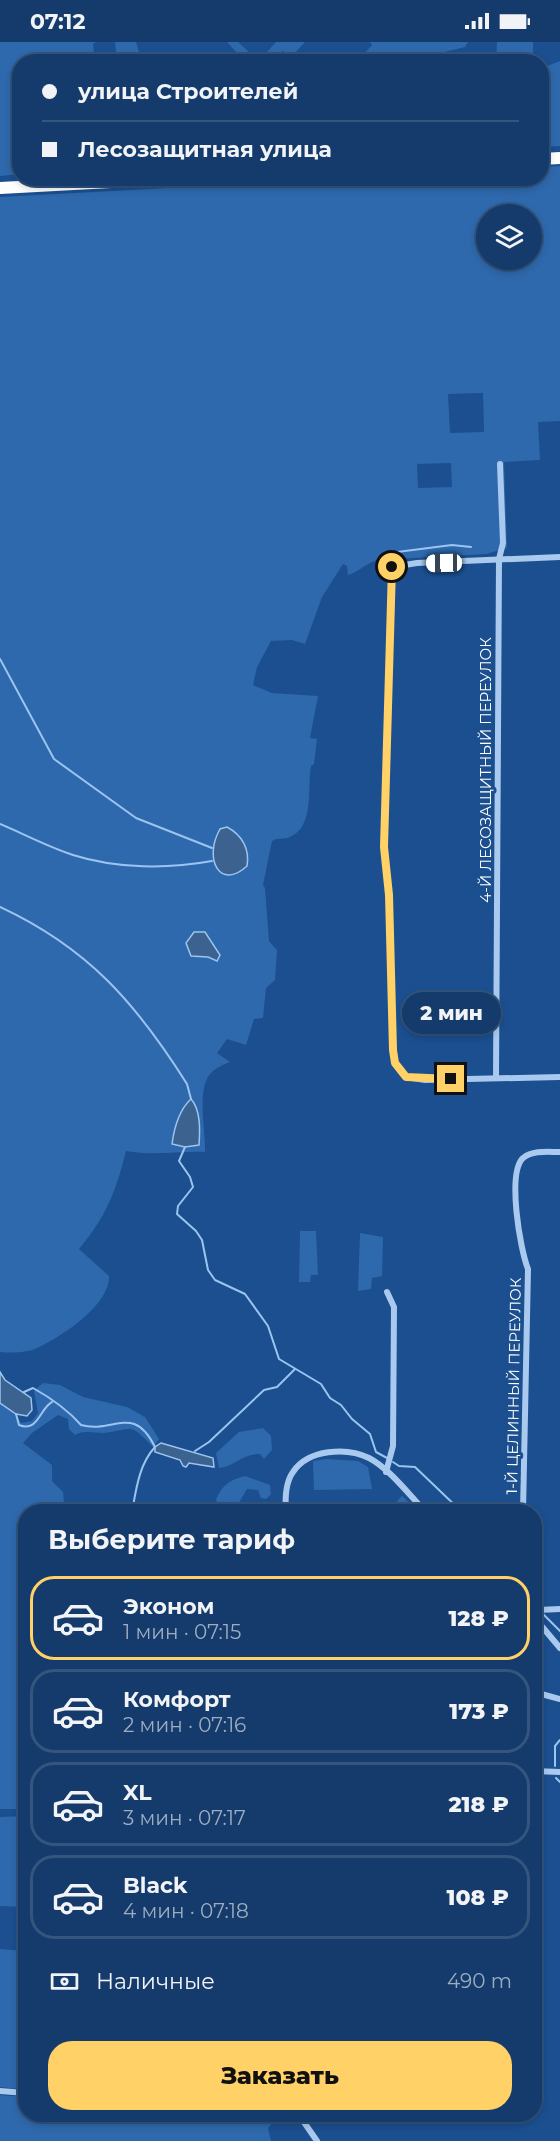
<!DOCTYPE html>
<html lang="ru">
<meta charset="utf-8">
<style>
:root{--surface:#143b6b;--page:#1d4271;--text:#f1f3f6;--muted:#9dadc1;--line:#33557e;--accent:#ffd166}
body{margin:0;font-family:Montserrat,sans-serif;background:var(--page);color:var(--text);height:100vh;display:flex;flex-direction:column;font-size:22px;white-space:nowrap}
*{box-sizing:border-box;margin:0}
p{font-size:20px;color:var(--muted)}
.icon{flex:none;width:33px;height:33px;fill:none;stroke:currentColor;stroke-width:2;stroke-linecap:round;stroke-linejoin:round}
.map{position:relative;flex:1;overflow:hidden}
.sheet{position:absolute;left:18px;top:1462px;width:524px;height:618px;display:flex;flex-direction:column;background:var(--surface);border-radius:24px;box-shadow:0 3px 9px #0003,0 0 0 2px var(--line)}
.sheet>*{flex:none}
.banner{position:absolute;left:12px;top:12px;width:537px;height:132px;border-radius:24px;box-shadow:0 3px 9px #0003,0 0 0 2px var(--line);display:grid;align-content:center;height:132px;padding:0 30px;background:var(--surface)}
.controls{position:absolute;left:476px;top:162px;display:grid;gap:12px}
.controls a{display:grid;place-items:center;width:66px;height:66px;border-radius:50%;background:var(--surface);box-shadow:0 3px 9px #0003,0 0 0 2px var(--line);font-size:30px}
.end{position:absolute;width:27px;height:27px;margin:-14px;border:8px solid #ffd166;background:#111;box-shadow:0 0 0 3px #111}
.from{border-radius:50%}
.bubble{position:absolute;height:42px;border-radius:21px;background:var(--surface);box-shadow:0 3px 9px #0003,0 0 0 2px var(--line);font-size:20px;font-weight:800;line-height:42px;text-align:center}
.car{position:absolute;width:18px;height:36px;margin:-18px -9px;border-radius:8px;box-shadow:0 0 4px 2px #0007;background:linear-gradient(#fff 24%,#345 0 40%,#fff 0 76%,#345 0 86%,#fff 0)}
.banner b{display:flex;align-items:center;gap:21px;height:57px;font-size:22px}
.banner b+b{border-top:2px solid var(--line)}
.banner i{width:15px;height:15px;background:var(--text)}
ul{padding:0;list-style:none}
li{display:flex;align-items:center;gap:18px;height:84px;margin:0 12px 9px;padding:0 18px;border:3px solid var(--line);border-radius:24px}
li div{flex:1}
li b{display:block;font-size:22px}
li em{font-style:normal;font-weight:800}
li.on{border-color:var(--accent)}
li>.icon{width:54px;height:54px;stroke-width:1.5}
h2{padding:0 30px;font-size:27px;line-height:72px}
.pay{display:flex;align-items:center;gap:15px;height:66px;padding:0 30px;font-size:22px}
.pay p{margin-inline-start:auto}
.action{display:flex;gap:12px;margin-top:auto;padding:12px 30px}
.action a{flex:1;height:69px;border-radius:24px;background:var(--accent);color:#111;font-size:24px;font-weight:800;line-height:69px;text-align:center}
.status{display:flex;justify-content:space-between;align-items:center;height:42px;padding:0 30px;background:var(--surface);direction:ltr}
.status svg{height:16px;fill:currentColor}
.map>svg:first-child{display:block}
</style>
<div class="status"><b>07:12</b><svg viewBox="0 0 49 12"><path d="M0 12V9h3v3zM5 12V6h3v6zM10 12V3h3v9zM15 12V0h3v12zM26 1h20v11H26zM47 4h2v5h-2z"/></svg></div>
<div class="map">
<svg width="560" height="2099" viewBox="0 0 560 2099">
<rect width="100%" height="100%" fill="#1b4f8f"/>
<g fill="#2e69ad" fill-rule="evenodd">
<polygon points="0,0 96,0 93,2 95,19 20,20 19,132 0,134"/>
<polygon points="115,0 136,0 140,13 136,19 117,19"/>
<polygon points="227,0 238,0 248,9 243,19 230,19 234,18 237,11"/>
<polygon points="276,0 305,0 293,13 282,9 273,18 266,11"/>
<polygon points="370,0 468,0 465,5 440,11 437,19 358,19 372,3"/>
<polygon points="497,0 533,0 533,19 496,19"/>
<polygon points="560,19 560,104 542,105 542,26"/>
<path d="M 560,124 L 560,379 L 538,380 L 540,418 L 504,420 L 507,506 L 486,512 L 377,518 C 363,523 357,531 348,533 L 347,524 L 343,522 L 322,555 L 305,602 L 292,598 L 271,599 L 257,625 L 253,643 L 272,651 L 318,654 L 310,696 L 317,697 L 314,722 L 311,724 C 307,745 315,784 290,795 C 284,798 278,795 272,799 L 263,843 L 265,846 L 269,899 L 277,908 L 275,938 L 266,946 L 263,976 L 254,977 L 246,1003 L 227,997 L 217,1011 L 230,1020 C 224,1022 218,1025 213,1029 C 195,1043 206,1089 205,1110 C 179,1109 152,1114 126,1109 C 116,1149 106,1175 79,1207 L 109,1234 C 110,1263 61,1295 37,1306 C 26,1311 12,1311 0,1310 L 0,155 L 334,137 L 542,136 L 542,125 ZM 486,172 L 531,172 L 531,218 L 486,218 ZM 483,351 L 484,390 L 450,391 L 448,352 ZM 451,421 L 452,445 L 418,446 L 417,422 Z"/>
<polygon points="300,1189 316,1189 318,1233 311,1233 310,1240 299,1240"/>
<polygon points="360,1191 383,1195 382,1234 372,1236 371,1247 358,1249"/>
<path d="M 43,1341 L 60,1343 L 83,1355 L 127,1365 L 145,1375 L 159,1397 L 153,1405 C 127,1378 134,1388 103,1391 C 93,1391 84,1388 75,1393 L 69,1387 L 68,1377 L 58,1373 L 32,1391 L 23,1401 L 52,1423 L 52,1439 L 63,1450 L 65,1470 L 26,1470 L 25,1767 L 0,1767 L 0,1361 L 16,1372 L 21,1381 L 32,1379 L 38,1371 L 34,1349 Z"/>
<path d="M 263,1386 L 271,1394 L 272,1408 L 264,1417 L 260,1412 C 241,1412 234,1425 219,1426 L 216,1411 L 239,1390 Z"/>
<polygon points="326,1417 358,1419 368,1425 372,1447 314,1448 313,1419"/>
<path d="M 245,1434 L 270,1443 L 271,1452 L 266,1457 L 261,1456 L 258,1448 L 247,1447 L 237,1464 L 219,1464 L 216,1458 C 222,1443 230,1438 245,1434 Z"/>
<polygon points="402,1454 420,1470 397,1470 392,1465"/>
<polygon points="25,1774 25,1865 0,1864 0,1775"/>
<polygon points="0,1907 25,1909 25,2041 19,2047 0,2045"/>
<polygon points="0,2053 25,2055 26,2073 181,2073 268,2079 272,2081 268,2086 271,2099 0,2099"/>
</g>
<g fill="#3c6290" stroke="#9cc4f0" stroke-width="1.5">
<path d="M 227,785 C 242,793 250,807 247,824 C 220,849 203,817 220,787 Z"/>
<polygon points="194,890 205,890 220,913 217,919 208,915 191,914 186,901"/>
<path d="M 191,1057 C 201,1068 200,1089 199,1103 L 185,1105 L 172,1102 C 174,1087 179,1068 191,1057 Z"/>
<polygon points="0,1330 5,1338 31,1356 32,1368 27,1374 16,1372 0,1361"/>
<polygon points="161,1401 213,1416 214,1425 189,1421 186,1425 183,1424 180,1418 155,1410 155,1405"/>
</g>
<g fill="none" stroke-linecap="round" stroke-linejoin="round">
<g stroke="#9cc4f0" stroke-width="2">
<polyline points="397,510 452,503 471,505"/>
<polyline points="0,617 54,717 136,776 212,806"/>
<path d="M 0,782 C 24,792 48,805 73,813 C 117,827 168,827 212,819"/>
<path d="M 0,865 C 88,906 136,961 187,1042 L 191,1057"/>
<polyline points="185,1105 179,1119 190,1135 193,1145 178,1164 177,1172 196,1189 202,1198 208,1228 215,1238 245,1252 268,1284 279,1317 321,1342 330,1356 341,1363 352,1377 370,1392 376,1410 387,1416"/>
<path d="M 24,1350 L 33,1346 C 51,1356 67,1367 81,1383 C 114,1392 133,1361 155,1405 C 139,1422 136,1448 132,1470"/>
<path d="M 16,1372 L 19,1383 C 38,1391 40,1366 52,1360"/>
<polyline points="195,1409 209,1400 264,1348 277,1345 295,1327"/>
<polyline points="393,1420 399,1424 415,1425 462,1470"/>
<polyline points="534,1562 536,1564"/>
<polyline points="542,1571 560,1589"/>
<polyline points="555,1724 555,1704 560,1698"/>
<polyline points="556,1736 560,1740"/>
</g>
<g stroke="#a9c9ee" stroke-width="6">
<polyline points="560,515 417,521 392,525 384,805 389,853 393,1008 395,1021 406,1035 425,1038 560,1035"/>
<polyline points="496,1036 499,517 503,501 500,422"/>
<polyline points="386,1430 393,1404 394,1265 387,1250"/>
<path d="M 286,1470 C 285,1457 285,1441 293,1430 C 308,1407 347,1405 369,1416 C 390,1427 409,1453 426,1470"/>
<path d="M 523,1470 L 528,1227 C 520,1207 507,1131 523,1116 C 533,1108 548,1110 560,1110"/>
<polyline points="538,1568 560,1567"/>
<polyline points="534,1575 560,1606"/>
<polyline points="534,1650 560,1657"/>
<polyline points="534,1729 560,1730"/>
<polyline points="0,2049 26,2051"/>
<polyline points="213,2073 272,2077 291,2073"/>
<polyline points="299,2073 317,2099"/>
</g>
<g stroke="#fff" stroke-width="12">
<polyline points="542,117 560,116"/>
<polyline points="0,146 185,136"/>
</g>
</g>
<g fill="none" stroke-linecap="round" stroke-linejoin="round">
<polyline stroke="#ffd166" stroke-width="8" points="392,525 384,805 389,853 393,1008 395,1021 406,1035 451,1037"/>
</g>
<g text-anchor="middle" stroke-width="6" stroke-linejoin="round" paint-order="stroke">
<g font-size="15" fill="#fff" stroke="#1b4f8f">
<text transform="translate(486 728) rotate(-90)" y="5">4-Й ЛЕСОЗАЩИТНЫЙ ПЕРЕУЛОК</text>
<text transform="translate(514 1344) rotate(-89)" y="5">1-Й ЦЕЛИННЫЙ ПЕРЕУЛОК</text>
</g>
</g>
</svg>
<div class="controls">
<a><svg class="icon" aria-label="layers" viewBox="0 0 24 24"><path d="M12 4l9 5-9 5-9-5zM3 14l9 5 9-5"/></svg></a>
</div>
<i class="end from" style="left:392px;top:525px"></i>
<i class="end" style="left:451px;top:1037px"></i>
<div class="bubble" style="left:402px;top:950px;width:99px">2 мин</div>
<i class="car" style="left:444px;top:521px;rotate:269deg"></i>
<div class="banner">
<b><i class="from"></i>улица Строителей</b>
<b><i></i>Лесозащитная улица</b>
</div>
<section class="sheet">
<h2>Выберите тариф</h2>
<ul>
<li class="on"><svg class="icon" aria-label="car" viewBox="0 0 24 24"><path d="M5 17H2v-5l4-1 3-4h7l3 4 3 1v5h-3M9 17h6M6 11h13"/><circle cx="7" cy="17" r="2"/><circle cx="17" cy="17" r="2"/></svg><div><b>Эконом</b><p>1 мин · 07:15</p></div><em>128 ₽</em></li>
<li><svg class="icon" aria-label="car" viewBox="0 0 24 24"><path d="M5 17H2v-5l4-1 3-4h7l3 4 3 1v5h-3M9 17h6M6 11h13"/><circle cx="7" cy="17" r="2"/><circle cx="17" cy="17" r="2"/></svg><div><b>Комфорт</b><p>2 мин · 07:16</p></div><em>173 ₽</em></li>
<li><svg class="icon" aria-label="car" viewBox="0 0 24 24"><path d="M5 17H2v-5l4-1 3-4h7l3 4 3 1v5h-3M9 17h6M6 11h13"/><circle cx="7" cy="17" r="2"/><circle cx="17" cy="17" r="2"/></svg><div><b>XL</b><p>3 мин · 07:17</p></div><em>218 ₽</em></li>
<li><svg class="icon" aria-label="car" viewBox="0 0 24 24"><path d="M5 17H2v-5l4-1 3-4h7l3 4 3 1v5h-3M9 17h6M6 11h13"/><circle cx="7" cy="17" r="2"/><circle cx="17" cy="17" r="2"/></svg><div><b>Black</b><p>4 мин · 07:18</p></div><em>108 ₽</em></li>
</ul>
<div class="pay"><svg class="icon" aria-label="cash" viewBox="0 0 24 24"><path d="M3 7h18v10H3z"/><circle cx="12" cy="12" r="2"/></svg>Наличные<p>490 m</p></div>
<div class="action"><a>Заказать</a></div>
</section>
</div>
